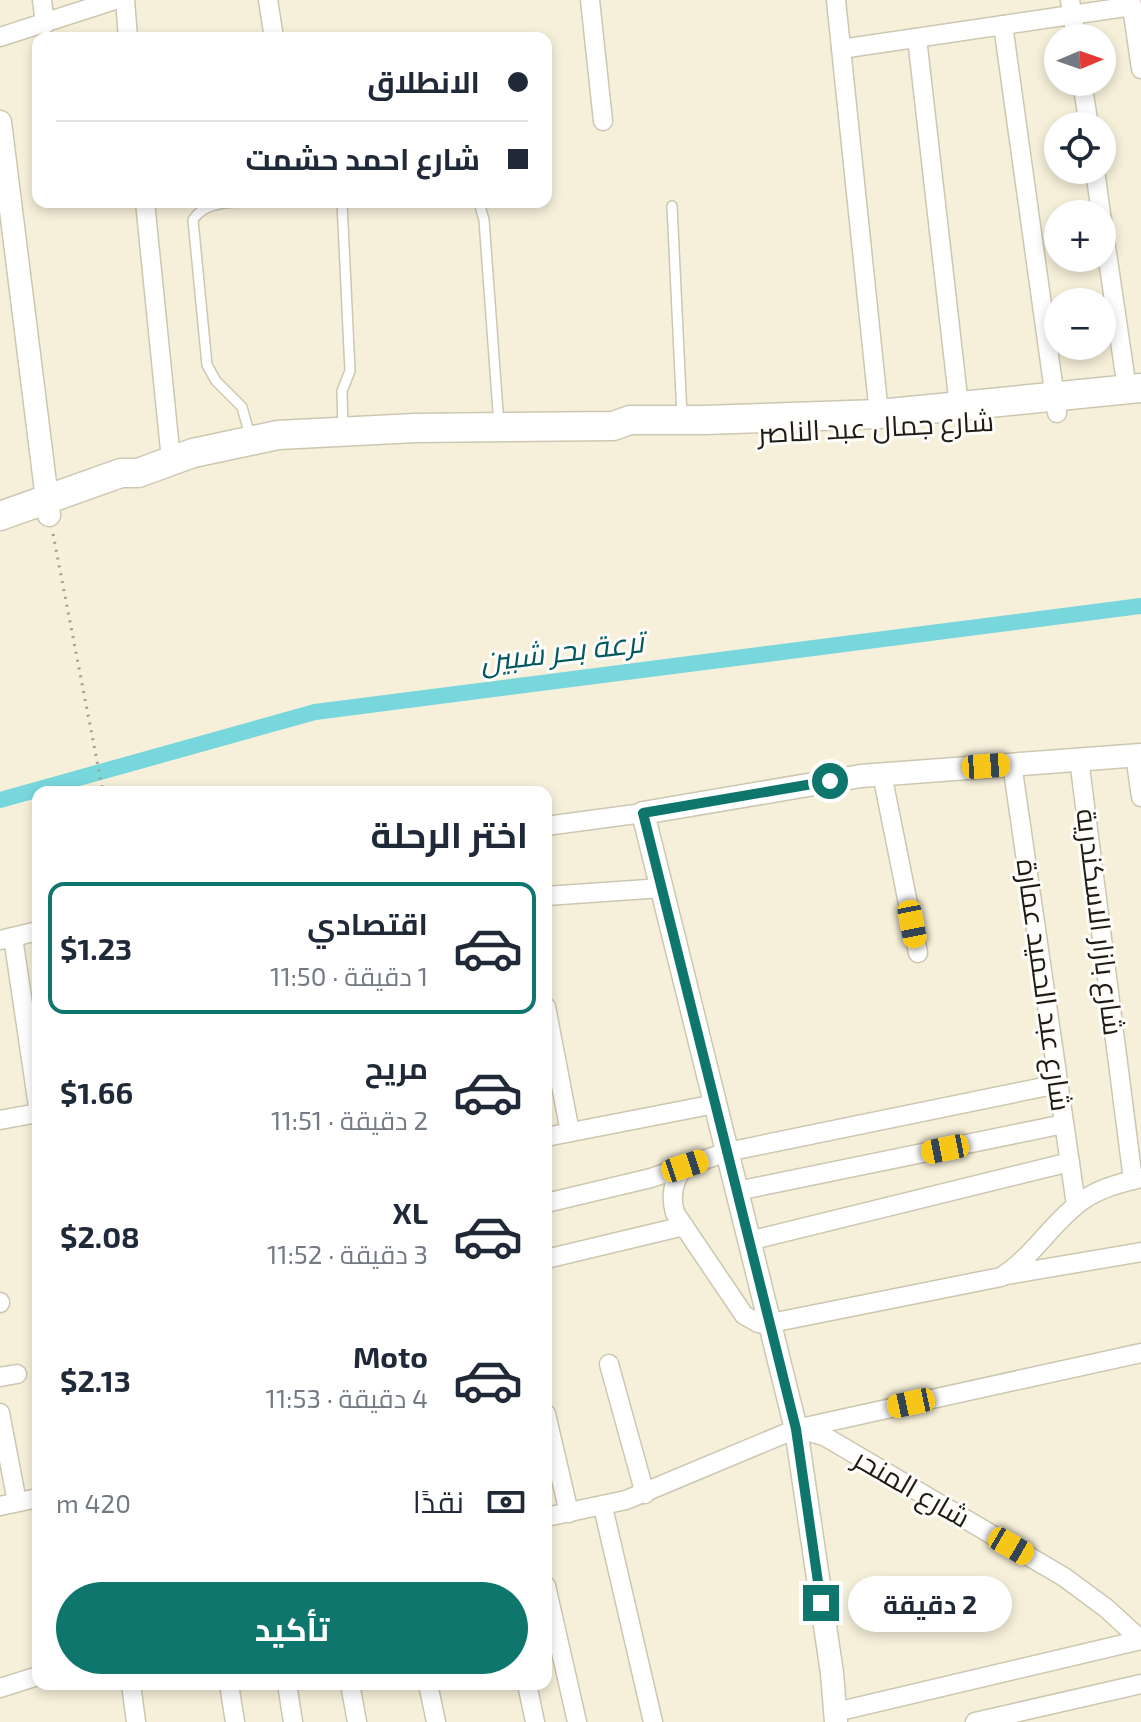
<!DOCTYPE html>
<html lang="ar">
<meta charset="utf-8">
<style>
:root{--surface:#fff;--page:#f6f6f7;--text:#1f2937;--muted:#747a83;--line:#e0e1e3;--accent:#0f766e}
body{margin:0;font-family:"Exo 2",Cairo,sans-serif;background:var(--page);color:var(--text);direction:rtl;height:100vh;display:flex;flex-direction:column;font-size:30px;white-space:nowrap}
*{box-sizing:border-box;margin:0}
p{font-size:26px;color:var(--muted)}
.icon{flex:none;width:44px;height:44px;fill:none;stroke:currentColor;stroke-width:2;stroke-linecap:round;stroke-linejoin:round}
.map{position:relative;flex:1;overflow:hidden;direction:ltr}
.drawer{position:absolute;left:32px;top:786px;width:520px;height:904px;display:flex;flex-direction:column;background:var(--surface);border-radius:16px;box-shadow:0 4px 12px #0003;direction:rtl}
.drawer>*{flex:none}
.hud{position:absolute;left:32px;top:32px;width:520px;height:176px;border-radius:16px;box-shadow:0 4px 12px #0003;direction:rtl;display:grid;align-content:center;height:176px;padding:0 24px;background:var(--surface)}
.needle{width:52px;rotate:88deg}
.buttons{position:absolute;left:1044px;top:24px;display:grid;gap:16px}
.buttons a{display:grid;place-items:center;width:72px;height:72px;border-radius:50%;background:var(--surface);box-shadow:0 4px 12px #0003;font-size:40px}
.end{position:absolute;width:36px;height:36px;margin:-18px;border:10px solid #0f766e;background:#fff;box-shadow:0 0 0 4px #fff}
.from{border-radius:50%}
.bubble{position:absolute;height:56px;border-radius:28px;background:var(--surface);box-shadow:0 4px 12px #0003;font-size:26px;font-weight:700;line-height:56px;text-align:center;direction:rtl}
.car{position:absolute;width:24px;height:48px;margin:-24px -12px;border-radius:10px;box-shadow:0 0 6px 2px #0007;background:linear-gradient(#f5c518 24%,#345 0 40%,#f5c518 0 76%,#345 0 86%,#f5c518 0)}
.hud b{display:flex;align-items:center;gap:28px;height:76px;font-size:30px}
.hud b+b{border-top:2px solid var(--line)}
.hud i{width:20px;height:20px;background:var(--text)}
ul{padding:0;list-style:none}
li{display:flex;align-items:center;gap:24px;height:132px;margin:0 16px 12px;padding:0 8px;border:4px solid transparent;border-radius:16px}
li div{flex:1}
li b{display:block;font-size:30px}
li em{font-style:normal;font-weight:700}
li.selected{border-color:var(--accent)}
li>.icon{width:72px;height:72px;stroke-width:1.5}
h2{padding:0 24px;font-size:36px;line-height:96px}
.pay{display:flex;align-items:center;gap:20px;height:88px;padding:0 24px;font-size:30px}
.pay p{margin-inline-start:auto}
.primary-button{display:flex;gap:16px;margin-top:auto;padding:16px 24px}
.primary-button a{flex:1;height:92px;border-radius:48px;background:var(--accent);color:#fff;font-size:32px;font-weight:700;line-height:92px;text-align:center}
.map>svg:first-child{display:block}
</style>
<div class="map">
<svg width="1141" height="1722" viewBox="0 0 1141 1722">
<rect width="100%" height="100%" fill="#f6f0da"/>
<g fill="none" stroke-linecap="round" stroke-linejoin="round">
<polyline stroke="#78d6dd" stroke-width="16" points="0,800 315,712 1141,606"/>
<defs>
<g id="service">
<polyline points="342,202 350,371 342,391 343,429"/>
<polyline points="479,202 484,220 499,425"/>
<polyline points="672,206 682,416"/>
<path d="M 250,436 L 242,407 L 216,381 L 207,365 L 193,220 C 207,196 251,203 276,202"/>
</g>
<g id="minor">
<polyline points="42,0 45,24"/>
<polyline points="125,0 128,38"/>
<polyline points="268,0 274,38"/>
<polyline points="590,0 603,121"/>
<polyline points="836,0 879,414"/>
<polyline points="1070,0 1076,38"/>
<polyline points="1131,0 1141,69"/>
<polyline points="1003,25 1057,413"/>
<polyline points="0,37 115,0"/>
<polyline points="917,38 959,406"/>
<polyline points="841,49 1132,6"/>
<polyline points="1082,82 1089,126"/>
<polyline points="1095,170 1101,214"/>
<polyline points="145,202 171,460"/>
<polyline points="1102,219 1127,389"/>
<polyline points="1135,755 1141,797"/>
<polyline points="1079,759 1133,1180"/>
<polyline points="1012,764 1076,1205"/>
<polyline points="882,774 918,953"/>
<polyline points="546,826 643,813"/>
<polyline points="546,896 662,888"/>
<polyline points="13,937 38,1106"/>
<polyline points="0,940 38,931"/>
<polyline points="546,1007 570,1132"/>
<polyline points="0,1120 38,1113"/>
<polyline points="546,1137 715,1104"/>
<path d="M 685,1166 C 673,1180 670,1195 675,1213 L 744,1315 L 758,1323 L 766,1324 L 1001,1277 C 1033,1257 1052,1222 1083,1200 C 1100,1188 1121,1183 1141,1178"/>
<polyline points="737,1191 1064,1124"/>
<polyline points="546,1203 651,1178 727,1152 1058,1084"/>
<polyline points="749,1241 1070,1162"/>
<polyline points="546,1259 684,1226"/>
<polyline points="1007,1275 1141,1252"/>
<polyline points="0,1302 0,1303"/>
<polyline points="609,1364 645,1494"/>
<polyline points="0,1377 17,1374"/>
<polyline points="0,1413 17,1502"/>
<polyline points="546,1414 569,1513"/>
<polyline points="802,1430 824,1436 1064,1577 1106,1608 1141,1640"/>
<polyline points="0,1506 38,1498"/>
<polyline points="603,1507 653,1722"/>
<polyline points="546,1517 626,1500 796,1429 1141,1353"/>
<polyline points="546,1586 577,1722"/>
<polyline points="131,1684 136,1722"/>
<polyline points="229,1684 235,1722"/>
<polyline points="287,1684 293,1722"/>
<polyline points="350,1684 357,1722"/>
<polyline points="428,1684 436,1722"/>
<polyline points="527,1684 535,1722"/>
<polyline points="0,1688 38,1676"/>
<polyline points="836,1712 1141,1640"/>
<polyline points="975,1722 1141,1684"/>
</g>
<g id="tertiary">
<polyline points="0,122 49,515"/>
<polyline points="836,1722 832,1673 796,1429 643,813 861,776 1141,755"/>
</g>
<polyline id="primary" points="0,516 121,473 138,473 193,453 278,435 415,428 613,426 630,420 704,420 879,414 1141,388"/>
</defs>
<use href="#service" stroke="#cdc7b1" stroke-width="12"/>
<use href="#minor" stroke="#cdc7b1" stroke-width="21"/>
<use href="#tertiary" stroke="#cdc7b1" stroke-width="25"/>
<use href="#primary" stroke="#cdc7b1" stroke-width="31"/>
<polyline stroke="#a29e8d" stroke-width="3" stroke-dasharray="2 6" stroke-linecap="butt" points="53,534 103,792"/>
<use href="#service" stroke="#fff" stroke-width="9"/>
<use href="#minor" stroke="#fff" stroke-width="18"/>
<use href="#tertiary" stroke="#fff" stroke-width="22"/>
<use href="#primary" stroke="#fff" stroke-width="28"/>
</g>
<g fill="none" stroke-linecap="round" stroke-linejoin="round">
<polyline stroke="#0f766e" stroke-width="10" points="821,1603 796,1429 643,813 830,781"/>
</g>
<g text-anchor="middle" stroke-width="6" stroke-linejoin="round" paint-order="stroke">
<g font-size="28" fill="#1d1b13" stroke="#fefdf9">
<text transform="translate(876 427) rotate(-3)" y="10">شارع جمال عبد الناصر</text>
<text transform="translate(1100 922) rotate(83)" y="10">شارع بازار الاسكندرية</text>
<text transform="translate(1044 985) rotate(82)" y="10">شارع عبد الحميد عمارة</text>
<text transform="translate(912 1488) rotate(30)" y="10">شارع المنحر</text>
</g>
<g font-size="30" font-style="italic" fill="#00595f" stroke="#fefdf9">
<text transform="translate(562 652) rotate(-7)" y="10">ترعة بحر شبين</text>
</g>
</g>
</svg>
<div class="buttons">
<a><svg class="needle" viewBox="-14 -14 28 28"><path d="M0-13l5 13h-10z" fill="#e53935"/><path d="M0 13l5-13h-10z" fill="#747a83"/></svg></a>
<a><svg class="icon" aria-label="locate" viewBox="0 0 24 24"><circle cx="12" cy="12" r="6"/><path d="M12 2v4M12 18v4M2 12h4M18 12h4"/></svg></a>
<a>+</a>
<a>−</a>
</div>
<i class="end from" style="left:830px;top:781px"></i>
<i class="end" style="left:821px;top:1603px"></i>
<div class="bubble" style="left:848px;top:1576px;width:164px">2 دقيقة</div>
<i class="car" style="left:986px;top:766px;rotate:86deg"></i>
<i class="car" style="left:912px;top:924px;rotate:169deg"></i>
<i class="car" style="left:945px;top:1149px;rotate:259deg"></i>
<i class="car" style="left:685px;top:1166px;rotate:72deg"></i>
<i class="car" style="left:911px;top:1403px;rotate:258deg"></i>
<i class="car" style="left:1011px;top:1546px;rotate:120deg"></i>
<div class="hud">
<b><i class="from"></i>الانطلاق</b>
<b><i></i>شارع احمد حشمت</b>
</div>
<section class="drawer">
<h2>اختر الرحلة</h2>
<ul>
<li class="selected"><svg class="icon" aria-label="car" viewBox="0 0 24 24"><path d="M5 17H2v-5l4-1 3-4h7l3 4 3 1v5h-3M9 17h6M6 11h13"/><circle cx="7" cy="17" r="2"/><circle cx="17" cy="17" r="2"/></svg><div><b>اقتصادي</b><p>1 دقيقة · 11:50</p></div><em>$1.23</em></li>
<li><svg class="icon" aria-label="car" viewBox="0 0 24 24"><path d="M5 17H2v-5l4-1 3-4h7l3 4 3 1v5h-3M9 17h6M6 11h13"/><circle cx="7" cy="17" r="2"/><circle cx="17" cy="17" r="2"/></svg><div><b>مريح</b><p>2 دقيقة · 11:51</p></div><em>$1.66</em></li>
<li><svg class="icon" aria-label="car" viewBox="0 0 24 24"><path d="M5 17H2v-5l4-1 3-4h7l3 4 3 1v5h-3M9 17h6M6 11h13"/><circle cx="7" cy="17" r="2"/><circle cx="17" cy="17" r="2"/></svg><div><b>XL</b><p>3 دقيقة · 11:52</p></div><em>$2.08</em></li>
<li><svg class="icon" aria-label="car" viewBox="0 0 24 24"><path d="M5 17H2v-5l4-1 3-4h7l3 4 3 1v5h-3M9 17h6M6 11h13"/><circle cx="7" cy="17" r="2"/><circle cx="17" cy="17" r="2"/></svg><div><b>Moto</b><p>4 دقيقة · 11:53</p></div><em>$2.13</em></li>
</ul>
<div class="pay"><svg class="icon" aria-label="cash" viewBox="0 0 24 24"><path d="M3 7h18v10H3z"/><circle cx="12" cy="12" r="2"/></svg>نقدًا<p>420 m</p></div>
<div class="primary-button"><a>تأكيد</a></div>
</section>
</div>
